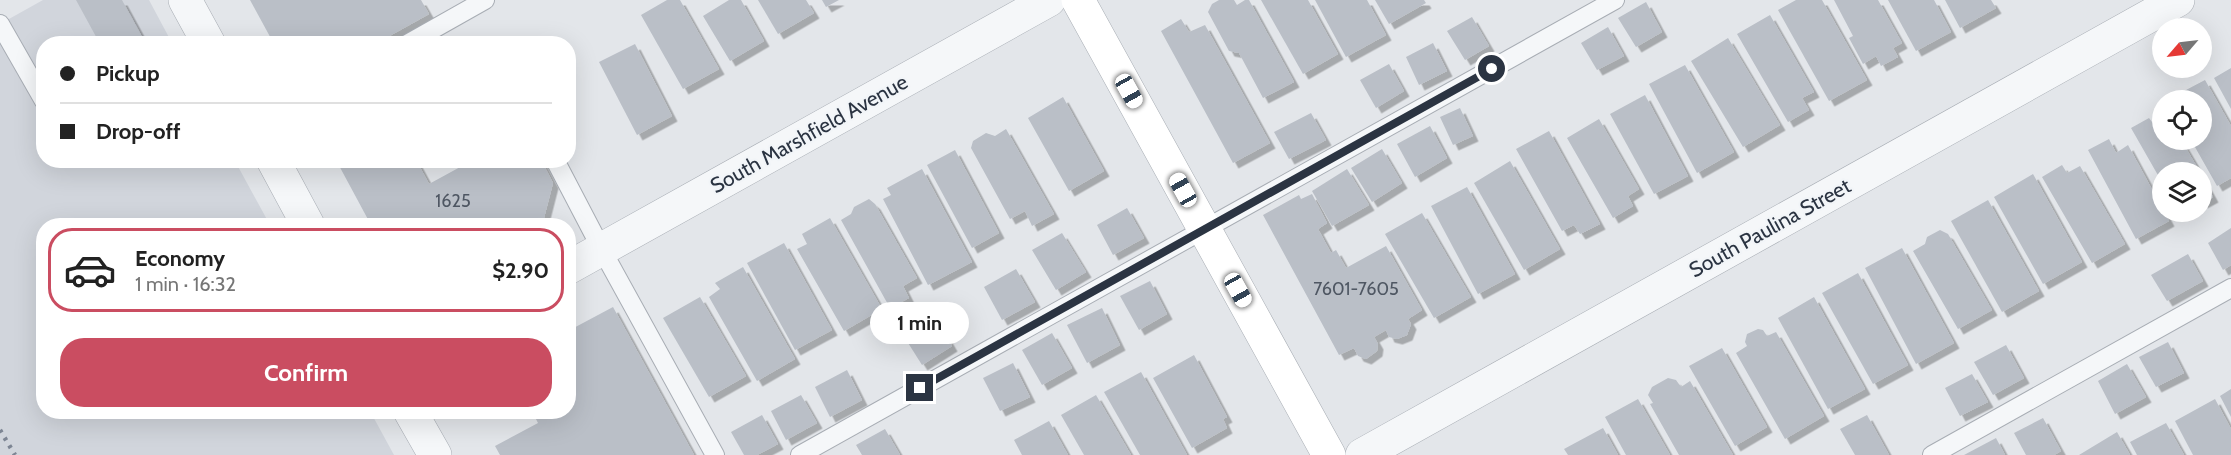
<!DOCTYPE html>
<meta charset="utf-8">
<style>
:root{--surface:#fff;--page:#f6f6f6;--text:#222;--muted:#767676;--line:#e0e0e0;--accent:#ca4d61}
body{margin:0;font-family:Cabin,sans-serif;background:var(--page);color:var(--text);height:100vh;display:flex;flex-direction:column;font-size:22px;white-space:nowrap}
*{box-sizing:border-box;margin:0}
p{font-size:20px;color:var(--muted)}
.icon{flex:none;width:33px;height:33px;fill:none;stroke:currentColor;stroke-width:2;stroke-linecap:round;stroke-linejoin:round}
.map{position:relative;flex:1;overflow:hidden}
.panel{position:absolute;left:36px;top:218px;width:540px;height:201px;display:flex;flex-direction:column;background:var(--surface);border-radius:24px;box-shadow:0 6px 24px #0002}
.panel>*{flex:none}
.top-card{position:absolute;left:36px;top:36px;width:540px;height:132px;border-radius:24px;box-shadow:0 6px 24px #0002;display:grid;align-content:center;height:132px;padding:0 24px;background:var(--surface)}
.needle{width:39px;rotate:242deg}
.fabs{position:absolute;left:2152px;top:18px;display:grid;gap:12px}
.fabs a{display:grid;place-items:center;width:60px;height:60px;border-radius:50%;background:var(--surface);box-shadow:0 6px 24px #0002;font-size:30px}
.end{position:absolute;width:27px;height:27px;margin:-14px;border:8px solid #2b3442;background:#fff;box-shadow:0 0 0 3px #fff}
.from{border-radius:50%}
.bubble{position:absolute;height:42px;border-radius:21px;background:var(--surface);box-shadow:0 6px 24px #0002;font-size:20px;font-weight:800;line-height:42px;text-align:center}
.car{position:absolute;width:18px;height:36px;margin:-18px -9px;border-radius:8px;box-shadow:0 0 4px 2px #0007;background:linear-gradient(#fff 24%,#345 0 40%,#fff 0 76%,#345 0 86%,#fff 0)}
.top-card b{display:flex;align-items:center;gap:21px;height:57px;font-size:22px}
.top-card b+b{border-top:2px solid var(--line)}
.top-card i{width:15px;height:15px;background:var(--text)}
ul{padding:10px 0 0;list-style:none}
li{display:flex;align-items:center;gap:18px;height:84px;margin:0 12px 9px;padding:0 12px;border:3px solid transparent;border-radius:24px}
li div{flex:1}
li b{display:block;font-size:22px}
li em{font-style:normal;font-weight:800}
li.selected{border-color:var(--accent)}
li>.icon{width:54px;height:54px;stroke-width:1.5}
.action{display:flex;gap:12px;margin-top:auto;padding:12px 24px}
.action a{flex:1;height:69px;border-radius:24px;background:var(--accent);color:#fff;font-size:24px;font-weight:800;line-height:69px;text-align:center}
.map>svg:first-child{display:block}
</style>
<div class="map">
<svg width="2231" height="455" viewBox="0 0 2231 455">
<defs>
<filter id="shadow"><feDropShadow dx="5.5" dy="5.5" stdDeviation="0" flood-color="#0004"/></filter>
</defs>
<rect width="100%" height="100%" fill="#e3e6ea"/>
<polygon fill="#d1d5dc" points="43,0 149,0 172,43 44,44 44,160 235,161 270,225 44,225 44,411 370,411 394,455 0,455 0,24"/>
<g fill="#babfc7" filter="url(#shadow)">
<polygon points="76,0 122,0 146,44 100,44"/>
<polygon points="250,0 421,0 429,14 375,44 274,44"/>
<polygon points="667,0 680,0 719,69 683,89 641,15"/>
<polygon points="729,0 741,0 764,41 730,61 703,16"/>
<polygon points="758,0 806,0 814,13 778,34"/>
<polygon points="822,0 839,0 826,7"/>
<polygon points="1219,0 1234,0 1237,5 1245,0 1249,0 1294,82 1263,98 1239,53 1229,51 1208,12 1212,4"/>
<polygon points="1261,0 1308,0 1338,54 1303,74"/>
<polygon points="1315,0 1367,0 1386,35 1346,57"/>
<polygon points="1375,0 1424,0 1426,3 1389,24"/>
<polygon points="1796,0 1822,0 1867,80 1829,101 1778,10"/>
<polygon points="1834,0 1878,0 1902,43 1893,48 1898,57 1881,66 1876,56 1863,64 1849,38 1853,36"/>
<polygon points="1888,0 1934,0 1951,32 1916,51"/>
<polygon points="1945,0 1991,0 1996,8 1960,28"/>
<polygon points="1646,2 1662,32 1636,47 1618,18"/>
<polygon points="1770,15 1814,92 1802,98 1809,110 1788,122 1737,34"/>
<polygon points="1472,17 1489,46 1465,60 1447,31"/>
<polygon points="1181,19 1189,32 1205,25 1270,143 1233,163 1161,31"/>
<polygon points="1608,27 1624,56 1597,70 1581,43"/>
<polygon points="1728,38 1780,125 1743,147 1691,61"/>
<polygon points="1433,43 1447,71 1419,85 1406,57"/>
<polygon points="635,44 672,116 637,135 599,62"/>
<polygon points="1389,64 1404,91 1376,108 1360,80"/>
<polygon points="1685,65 1734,152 1697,173 1649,84"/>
<polygon points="2231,68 2231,109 2214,78"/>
<polygon points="2205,80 2231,126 2231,178 2217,186 2191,140 2202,140 2202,100 2167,100"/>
<polygon points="1645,95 1688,176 1654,194 1610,114"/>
<polygon points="1063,97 1104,171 1069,191 1028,118"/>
<polygon points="1460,108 1473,136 1453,145 1440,117"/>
<polygon points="1311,113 1326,140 1289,159 1274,132"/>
<polygon points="2149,118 2155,126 2163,121 2163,140 2181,140 2200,172 2163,172 2163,184 2131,128"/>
<polygon points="1599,119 1639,189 1628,196 1633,206 1613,218 1567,138"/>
<polygon points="1430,126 1447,158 1415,177 1397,144"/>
<polygon points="1006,129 1054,214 1032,226 1025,211 1010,219 971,148 973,141 986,133 995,136"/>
<polygon points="1549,131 1600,224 1580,234 1574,225 1562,231 1516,149"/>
<polygon points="2109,139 2116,153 2128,145 2169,221 2136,239 2088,150"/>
<polygon points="1382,149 1402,183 1372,202 1351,168"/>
<polygon points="955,150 999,233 972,248 927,165"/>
<polygon points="336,160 416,160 429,184 473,160 541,160 553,183 544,218 532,225 371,225"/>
<polygon points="1510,161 1560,249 1524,270 1474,183"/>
<polygon points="2062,165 2067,173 2080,166 2125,244 2092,263 2042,177"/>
<polygon points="922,169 972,262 928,285 883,199 891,195 887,188"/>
<polygon points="1347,169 1369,205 1332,226 1312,191"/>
<polygon points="2033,174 2082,262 2043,284 1994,197"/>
<polygon points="2202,177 2213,197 2202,203"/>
<polygon points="1467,187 1515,274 1478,294 1431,206"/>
<polygon points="1312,194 1327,223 1318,229 1331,253 1336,250 1346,268 1386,246 1422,310 1408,319 1411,324 1407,335 1397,339 1389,337 1386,330 1374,337 1378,344 1377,351 1366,359 1358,356 1354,348 1339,355 1263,215 1299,195 1301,199"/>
<polygon points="869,199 875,204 917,278 903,286 909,298 890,308 841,220 851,214 854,207"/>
<polygon points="1988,200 2039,291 2002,312 1951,221"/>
<polygon points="1127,208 1144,238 1113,255 1097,225"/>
<polygon points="1422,213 1471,297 1434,318 1385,234"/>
<polygon points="830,218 882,309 844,331 797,249 807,244 802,234"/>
<polygon points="2231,228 2231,265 2223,270 2208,243"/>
<polygon points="1940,230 1948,234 1992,310 1958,329 1913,251 1925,244 1927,237"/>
<polygon points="1062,233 1086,272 1056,290 1032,250"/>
<polygon points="784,243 832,330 795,350 747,263"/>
<polygon points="1902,248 1954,343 1916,364 1865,268"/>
<polygon points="2188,254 2203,281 2167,301 2151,275"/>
<polygon points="743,267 795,359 757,381 709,297 720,289 715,283"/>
<polygon points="1016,269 1035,302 1002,320 984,287"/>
<polygon points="1858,273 1908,365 1873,384 1822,293"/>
<polygon points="1150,281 1167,314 1139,330 1120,296"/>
<polygon points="700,297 746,376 709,397 663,318"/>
<polygon points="1814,297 1865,389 1828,409 1778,318"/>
<polygon points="613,307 694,455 500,455 495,446 538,423 532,411 568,411 568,331"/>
<polygon points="930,308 952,346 922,365 898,327"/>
<polygon points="1102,308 1120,345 1087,363 1067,325"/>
<polygon points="1758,329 1763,330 1767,336 1776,332 1824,416 1785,439 1736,353 1747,346 1745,342 1747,334"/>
<polygon points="1052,333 1072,368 1042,385 1022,350"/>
<polygon points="2168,342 2184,373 2156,387 2139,357"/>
<polygon points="2006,345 2024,378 1993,395 1974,362"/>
<polygon points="1722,348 1767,427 1735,446 1689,366"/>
<polygon points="1194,355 1227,417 1223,419 1227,428 1192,448 1153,378"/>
<polygon points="1013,363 1030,397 1000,411 983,378"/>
<polygon points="2127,364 2146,397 2115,414 2098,381"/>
<polygon points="847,370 862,400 830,417 815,387"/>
<polygon points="1141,372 1187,455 1140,455 1104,392"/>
<polygon points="1972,374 1988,402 1960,416 1945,388"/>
<polygon points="1668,378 1676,380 1681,387 1690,381 1733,455 1679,455 1650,404 1653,403 1648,395 1652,387"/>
<polygon points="2231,389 2231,417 2220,396"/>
<polygon points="801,395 817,423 786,440 771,411"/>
<polygon points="1096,395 1131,455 1084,455 1061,415"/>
<polygon points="1638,399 1670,455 1626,455 1605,417"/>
<polygon points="2215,399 2231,429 2231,455 2193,455 2175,421"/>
<polygon points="762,415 778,444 757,455 744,455 731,432"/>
<polygon points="1867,415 1889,455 1855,455 1840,429"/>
<polygon points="2043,418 2061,451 2054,455 2026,455 2014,433"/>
<polygon points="1049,421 1068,455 1022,455 1014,440"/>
<polygon points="2166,423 2184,455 2137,455 2130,442"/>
<polygon points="1603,428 1618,455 1568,455 1564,449"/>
<polygon points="885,429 900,455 862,455 856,445"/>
<polygon points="2117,432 2130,455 2079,455"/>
<polygon points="1996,438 2005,455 1964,455"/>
</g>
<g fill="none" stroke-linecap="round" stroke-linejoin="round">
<defs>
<g id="lane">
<polyline points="0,24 44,101"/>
<polyline points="407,44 485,0"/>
<polyline points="555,160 602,250 715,455"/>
<polyline points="800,455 1615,0"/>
<polyline points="1932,455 2231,288"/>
</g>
<g id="street">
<polyline points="185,0 209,44"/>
<polyline points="273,160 308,225"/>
<polyline points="568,268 1049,0"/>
<polyline points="410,411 435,455"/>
<polyline points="1362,455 2178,0"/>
</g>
<polyline id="secondary" points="1078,0 1329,455"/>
</defs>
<use href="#lane" stroke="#a8adb4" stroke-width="20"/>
<use href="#street" stroke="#a8adb4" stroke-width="34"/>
<use href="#secondary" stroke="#a8adb4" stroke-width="34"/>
<use href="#lane" stroke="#f5f7f9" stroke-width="18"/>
<use href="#street" stroke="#f5f7f9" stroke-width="33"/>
<use href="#secondary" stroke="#fff" stroke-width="33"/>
<polyline stroke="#7d8593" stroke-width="4.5" stroke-dasharray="3 6" stroke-linecap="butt" points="0,430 15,455"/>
</g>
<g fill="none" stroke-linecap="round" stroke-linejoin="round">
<polyline stroke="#2b3442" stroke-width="8" points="920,388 1492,69"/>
</g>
<g text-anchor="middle" stroke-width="4.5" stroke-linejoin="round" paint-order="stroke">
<g font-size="18" fill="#4f5763">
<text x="453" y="207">1625</text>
<text x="1356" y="295">7601-7605</text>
</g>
<g font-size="21" fill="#2b3442" stroke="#f2f5f8">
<text transform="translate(809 134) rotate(-29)" y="7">South Marshfield Avenue</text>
<text transform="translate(1770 228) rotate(-29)" y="7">South Paulina Street</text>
</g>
</g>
</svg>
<div class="fabs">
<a><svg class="needle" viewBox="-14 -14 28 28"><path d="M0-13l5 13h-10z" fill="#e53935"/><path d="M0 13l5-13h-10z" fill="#767676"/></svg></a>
<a><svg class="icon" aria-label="locate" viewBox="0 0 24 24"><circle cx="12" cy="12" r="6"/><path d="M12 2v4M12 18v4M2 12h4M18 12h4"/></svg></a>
<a><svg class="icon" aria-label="layers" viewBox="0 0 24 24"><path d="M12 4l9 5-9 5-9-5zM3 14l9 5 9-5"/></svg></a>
</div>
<i class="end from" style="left:1492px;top:69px"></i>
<i class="end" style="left:920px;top:388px"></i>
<div class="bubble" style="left:870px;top:302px;width:99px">1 min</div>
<i class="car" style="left:1129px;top:91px;rotate:151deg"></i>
<i class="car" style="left:1183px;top:190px;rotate:331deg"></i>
<i class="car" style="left:1238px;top:290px;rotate:151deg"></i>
<div class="top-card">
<b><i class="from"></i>Pickup</b>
<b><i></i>Drop-off</b>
</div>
<section class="panel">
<ul>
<li class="selected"><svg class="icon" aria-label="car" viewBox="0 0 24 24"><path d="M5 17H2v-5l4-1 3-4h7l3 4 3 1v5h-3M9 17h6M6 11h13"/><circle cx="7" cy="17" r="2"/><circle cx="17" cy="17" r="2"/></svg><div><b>Economy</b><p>1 min · 16:32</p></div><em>$2.90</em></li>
</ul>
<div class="action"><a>Confirm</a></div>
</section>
</div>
